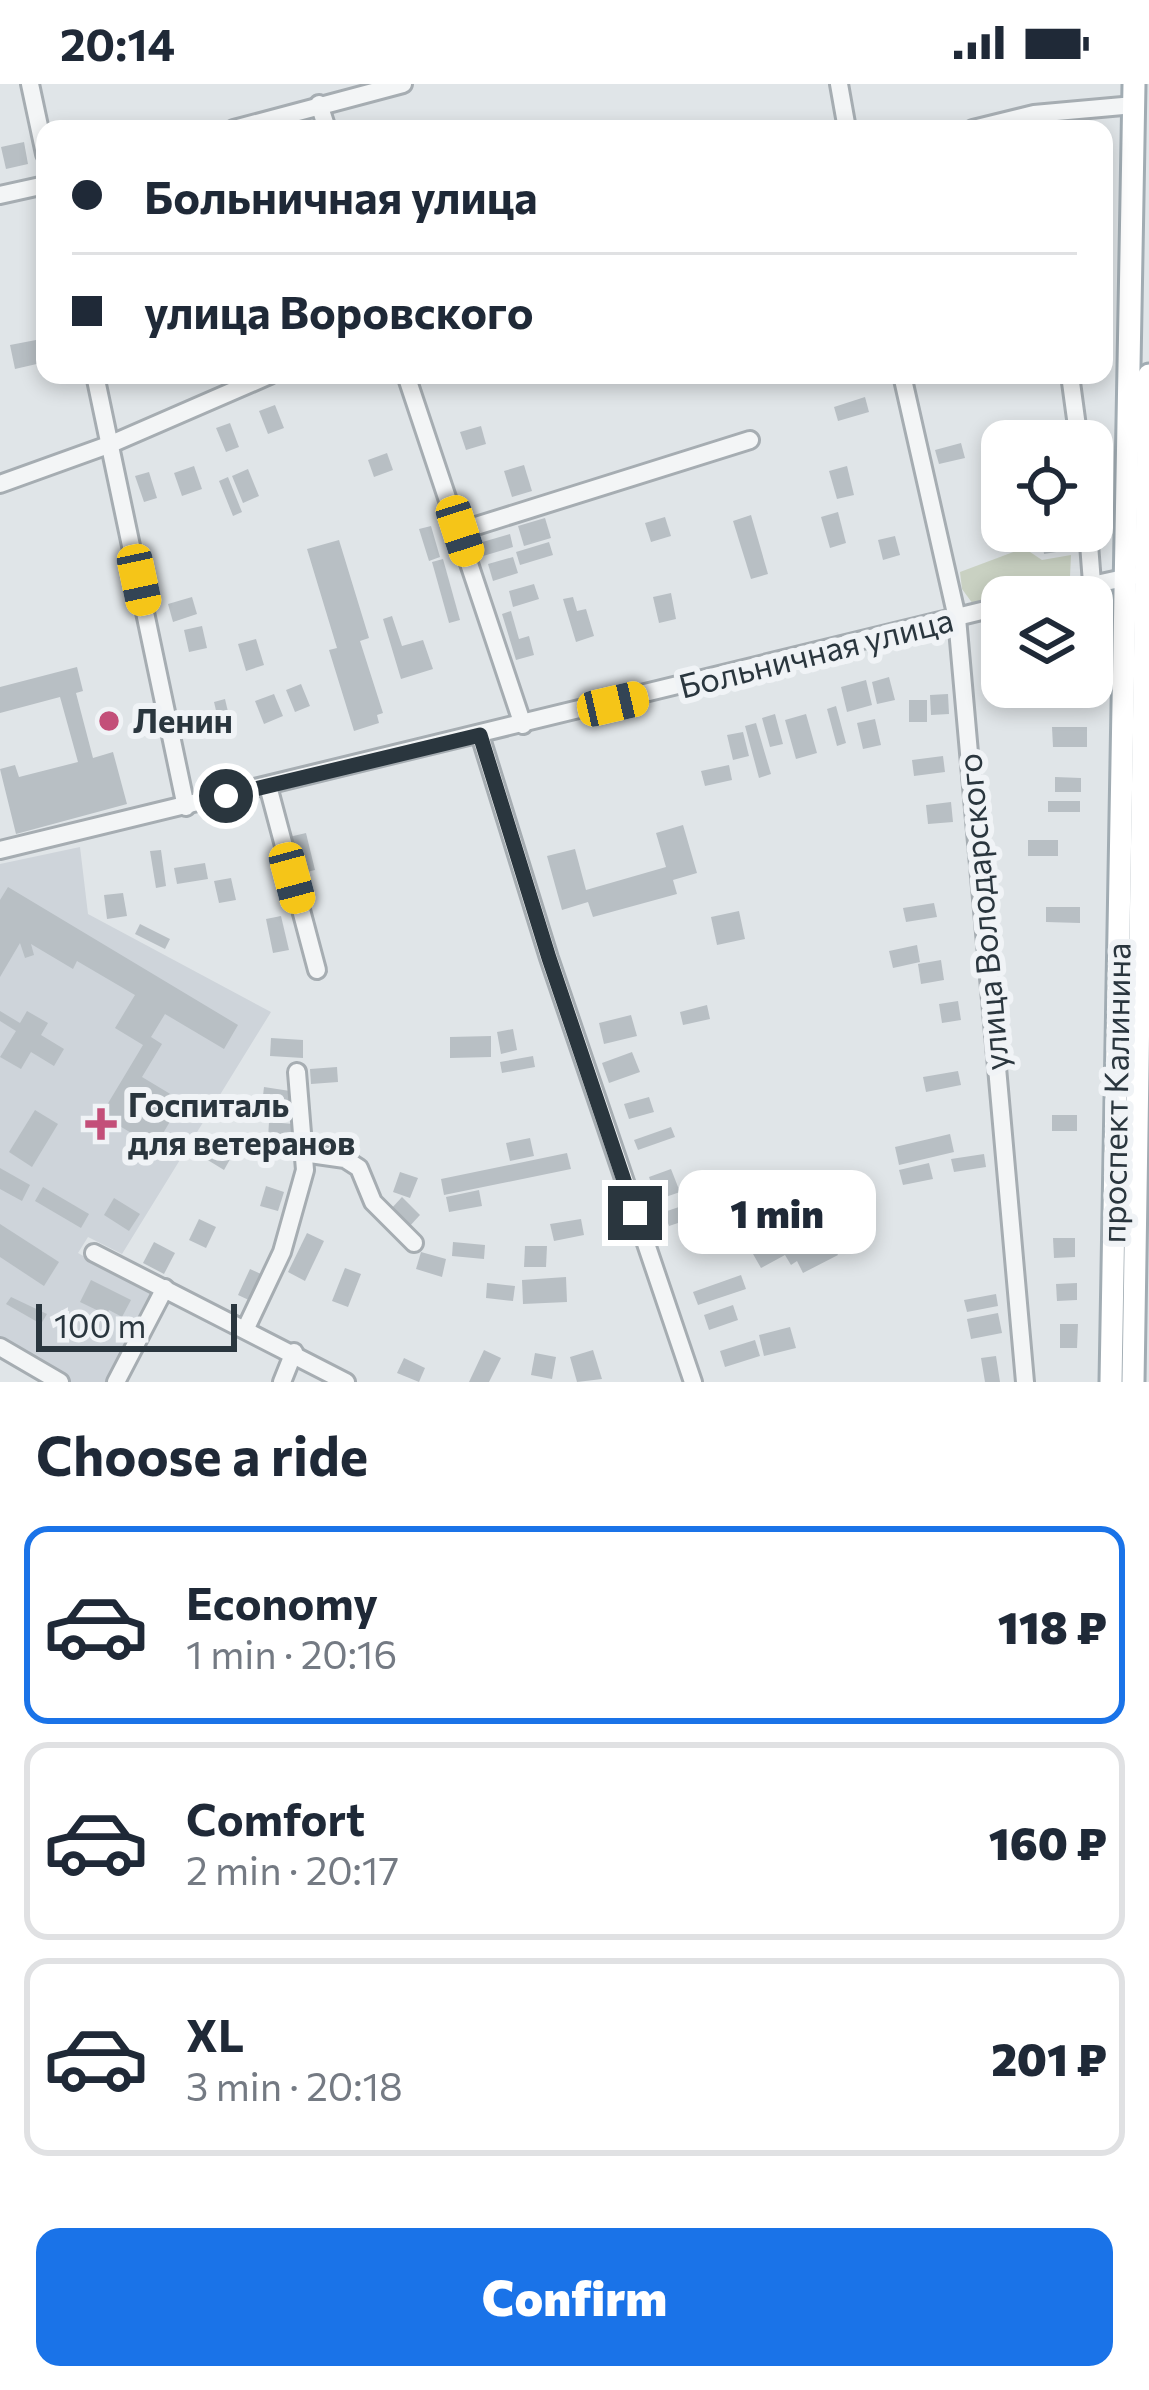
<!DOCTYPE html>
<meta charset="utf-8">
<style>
:root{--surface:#fff;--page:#f2f2f3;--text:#1f2937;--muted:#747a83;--line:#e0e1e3;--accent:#1a73e8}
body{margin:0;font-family:Commissioner,sans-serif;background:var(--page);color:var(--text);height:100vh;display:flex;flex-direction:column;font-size:45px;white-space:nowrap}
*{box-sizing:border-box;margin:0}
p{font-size:39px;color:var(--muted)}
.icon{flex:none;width:66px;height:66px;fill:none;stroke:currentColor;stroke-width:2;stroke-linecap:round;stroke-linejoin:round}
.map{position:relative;height:1298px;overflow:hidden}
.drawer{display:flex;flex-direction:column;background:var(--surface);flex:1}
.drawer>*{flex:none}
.guide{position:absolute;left:36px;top:36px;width:1077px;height:264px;border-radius:24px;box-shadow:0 6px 18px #0003;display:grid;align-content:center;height:264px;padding:0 36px;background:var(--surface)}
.controls{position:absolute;left:981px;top:336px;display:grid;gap:24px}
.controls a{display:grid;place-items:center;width:132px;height:132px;border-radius:24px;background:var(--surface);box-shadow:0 6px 18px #0003;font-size:60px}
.scale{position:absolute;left:36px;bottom:30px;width:201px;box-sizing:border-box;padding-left:12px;border:6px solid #2a363e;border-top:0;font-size:33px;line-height:42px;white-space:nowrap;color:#2a363e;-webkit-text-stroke:9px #f0f3f6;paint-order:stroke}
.end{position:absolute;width:54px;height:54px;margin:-27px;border:15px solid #2a363e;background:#fff;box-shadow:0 0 0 6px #fff}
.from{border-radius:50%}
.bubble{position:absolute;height:84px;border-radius:24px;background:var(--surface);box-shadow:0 6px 18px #0003;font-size:39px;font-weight:800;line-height:84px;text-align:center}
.car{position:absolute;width:36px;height:72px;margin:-36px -18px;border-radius:15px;box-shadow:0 0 9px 3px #0007;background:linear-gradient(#f5c518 24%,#345 0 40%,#f5c518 0 76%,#345 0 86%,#f5c518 0)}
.guide b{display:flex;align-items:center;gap:42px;height:114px;font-size:45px}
.guide b+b{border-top:3px solid var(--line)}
.guide i{width:30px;height:30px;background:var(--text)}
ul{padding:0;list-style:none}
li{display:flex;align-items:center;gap:36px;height:198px;margin:0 24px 18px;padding:0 12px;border:6px solid var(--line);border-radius:24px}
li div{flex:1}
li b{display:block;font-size:45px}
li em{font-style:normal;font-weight:800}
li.on{border-color:var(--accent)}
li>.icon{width:108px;height:108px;stroke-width:1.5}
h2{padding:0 36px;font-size:54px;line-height:144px}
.button{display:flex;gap:24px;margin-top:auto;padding:24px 36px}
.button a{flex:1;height:138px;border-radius:24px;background:var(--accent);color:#fff;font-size:48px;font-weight:800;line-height:138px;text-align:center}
.status{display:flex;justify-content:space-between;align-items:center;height:84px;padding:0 60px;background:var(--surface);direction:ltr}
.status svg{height:33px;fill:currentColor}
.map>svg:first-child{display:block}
</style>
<div class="status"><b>20:14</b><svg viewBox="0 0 49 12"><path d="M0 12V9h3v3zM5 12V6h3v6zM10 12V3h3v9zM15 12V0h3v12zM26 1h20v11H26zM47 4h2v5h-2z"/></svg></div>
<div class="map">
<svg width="1149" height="1298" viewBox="0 0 1149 1298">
<rect width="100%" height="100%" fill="#e0e5e8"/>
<polygon fill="#ced4da" points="80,763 88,830 271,928 122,1170 88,1153 78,1169 155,1212 110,1298 65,1298 0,1259 0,780"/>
<polygon fill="#c9d1c2" points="1024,464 1042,476 1071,471 1070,493 973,520 962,505 960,488"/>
<g fill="#b8bfc4">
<polygon points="24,58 28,80 6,85 1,63"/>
<polygon points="36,256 41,279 15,285 10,261"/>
<polygon points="865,313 869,328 838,337 834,323"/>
<polygon points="275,321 284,344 268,350 259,327"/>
<polygon points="230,339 239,363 226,368 216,344"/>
<polygon points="481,342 486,360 466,366 460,348"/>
<polygon points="961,359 965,374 939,380 935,366"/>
<polygon points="387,369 393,386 374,393 368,376"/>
<polygon points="524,381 532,407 512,413 504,387"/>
<polygon points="194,382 202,405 182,412 174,389"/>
<polygon points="847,382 854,411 837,415 829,387"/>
<polygon points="248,385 259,412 243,419 232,392"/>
<polygon points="149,388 157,414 144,418 135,392"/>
<polygon points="228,393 242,428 233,432 219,397"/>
<polygon points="838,428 846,459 830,464 821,433"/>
<polygon points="751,431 768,490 751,495 733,437"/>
<polygon points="665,433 671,452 651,458 645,439"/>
<polygon points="545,434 551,454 524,462 518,442"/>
<polygon points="431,442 440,473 429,477 419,445"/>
<polygon points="1045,447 1079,447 1081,464 1044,470 1041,448"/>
<polygon points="510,450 513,463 483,472 479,459"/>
<polygon points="895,452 900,471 883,476 878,456"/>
<polygon points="339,456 369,554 360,557 383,629 377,631 379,639 354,647 329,566 337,564 307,465"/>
<polygon points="549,458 553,471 520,481 516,468"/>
<polygon points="513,473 518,489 493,497 488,480"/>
<polygon points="443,475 460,536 449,539 432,478"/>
<polygon points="534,500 539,515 513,523 509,507"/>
<polygon points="671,509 676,535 659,539 653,513"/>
<polygon points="192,513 197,530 173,538 168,520"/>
<polygon points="573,513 577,527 586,525 594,552 576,558 563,515"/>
<polygon points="511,527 519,555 529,552 534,571 516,576 502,530"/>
<polygon points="392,532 402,562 423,556 433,585 401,595 383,535"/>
<polygon points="202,542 207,564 189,568 184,546"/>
<polygon points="256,555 264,581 246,587 238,560"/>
<polygon points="77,583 83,607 76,609 93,674 113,668 127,720 16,750 0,685 15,681 19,693 78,678 60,613 0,629 0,603"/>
<polygon points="889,593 895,616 877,620 872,598"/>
<polygon points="866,596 872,621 847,628 841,603"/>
<polygon points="301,600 310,622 295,628 286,606"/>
<rect x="1067" y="603" width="18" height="21"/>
<polygon points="274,610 283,632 264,640 255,617"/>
<polygon points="948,610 949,630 931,631 930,611"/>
<polygon points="225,615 233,649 222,652 214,618"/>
<rect x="909" y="616" width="18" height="22"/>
<polygon points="836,622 846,659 837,662 827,625"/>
<polygon points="775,630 783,660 770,663 762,634"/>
<polygon points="806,630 817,669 796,675 785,636"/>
<polygon points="875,635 881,661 863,665 857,639"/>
<polygon points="756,639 771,690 759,694 745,642"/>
<polygon points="1052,643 1087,643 1087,663 1053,663"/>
<polygon points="743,648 749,672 733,676 727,651"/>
<polygon points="943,672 945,688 914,692 912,676"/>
<polygon points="729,681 732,696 705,702 701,687"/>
<polygon points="1055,693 1081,694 1081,708 1055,708"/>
<rect x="1048" y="717" width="32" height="11"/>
<polygon points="951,718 953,738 928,740 926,721"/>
<polygon points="683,741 697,789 673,796 677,810 593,833 588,818 562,826 547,772 575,765 586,806 666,783 656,749"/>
<polygon points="306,749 315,786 298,790 289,753"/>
<rect x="1028" y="756" width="30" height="16"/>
<polygon points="161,766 166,802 156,804 150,767"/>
<polygon points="205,779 208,795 177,800 174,784"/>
<polygon points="231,794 236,816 219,819 214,797"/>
<polygon points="8,803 238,941 224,965 165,930 151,953 162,960 142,993 182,1017 155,1063 101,1031 143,961 115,944 135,911 77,877 73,885 31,860 34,871 25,874 20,859 0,893 0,816"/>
<polygon points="123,809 127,832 107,835 104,811"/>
<polygon points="934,819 937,833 906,838 903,824"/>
<polygon points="1046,823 1080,823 1080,839 1046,838"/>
<polygon points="739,827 745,855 717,861 711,833"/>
<polygon points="281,832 289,866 273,869 266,835"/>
<polygon points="140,840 170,855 165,865 135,850"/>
<polygon points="917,861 920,878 893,884 889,867"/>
<polygon points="941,876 944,896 921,900 918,880"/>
<polygon points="958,917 961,936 942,939 939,920"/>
<polygon points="707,921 710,935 683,941 680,928"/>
<polygon points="0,927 20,939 27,927 48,939 41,951 64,965 54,982 31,968 21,985 0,973 16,947 0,937"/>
<polygon points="631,931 637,952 604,960 599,939"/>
<polygon points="513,945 517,966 501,970 497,948"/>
<polygon points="491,952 491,973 450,974 450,953"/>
<polygon points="271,954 303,956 303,974 270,972"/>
<polygon points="632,968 640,988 609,999 602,979"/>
<polygon points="533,972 535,983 502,989 500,978"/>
<polygon points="337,983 338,998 311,1000 310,985"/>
<polygon points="958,987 961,1001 926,1008 923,993"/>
<polygon points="264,1003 290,1007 288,1024 262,1020"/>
<polygon points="649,1013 654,1028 629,1035 624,1020"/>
<polygon points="35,1026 58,1040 32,1083 9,1068"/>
<rect x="1052" y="1031" width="25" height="16"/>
<polygon points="269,1038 294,1040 294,1056 268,1055"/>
<polygon points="671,1043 675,1053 638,1066 634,1056"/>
<polygon points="950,1050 954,1068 899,1081 895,1063"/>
<polygon points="530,1054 534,1072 510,1077 506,1059"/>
<polygon points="216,1059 233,1070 224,1086 206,1075"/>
<polygon points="567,1069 571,1085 444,1111 441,1095"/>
<polygon points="984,1070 986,1083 954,1088 951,1075"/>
<polygon points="929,1079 933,1095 903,1101 899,1086"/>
<polygon points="0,1084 30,1101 22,1117 0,1105"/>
<polygon points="671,1085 680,1108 657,1116 649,1093"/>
<polygon points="400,1088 418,1094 410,1114 393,1108"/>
<polygon points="266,1102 284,1108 278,1127 260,1122"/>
<polygon points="43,1103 89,1130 81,1144 35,1117"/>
<polygon points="479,1106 482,1122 449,1128 446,1113"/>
<polygon points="402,1113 420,1131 408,1144 390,1126"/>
<polygon points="114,1114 140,1130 129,1147 104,1131"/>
<polygon points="691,1119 696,1133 669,1142 664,1128"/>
<polygon points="728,1131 735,1149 699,1162 692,1144"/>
<polygon points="199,1135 216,1143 206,1164 189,1156"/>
<polygon points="581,1135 584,1151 554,1157 550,1140"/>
<polygon points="810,1139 817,1153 822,1151 827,1161 831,1159 838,1171 803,1189 797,1177 791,1181 785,1171 761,1184 753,1170"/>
<polygon points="0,1140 59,1178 44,1202 0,1173"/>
<polygon points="307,1149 324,1157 305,1197 288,1188"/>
<polygon points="1053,1154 1075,1154 1075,1173 1054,1174"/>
<polygon points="154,1158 175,1169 164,1190 143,1179"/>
<polygon points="453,1158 485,1161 484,1175 452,1172"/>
<polygon points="525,1162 547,1162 546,1183 524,1183"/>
<polygon points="421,1168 446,1175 442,1193 416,1185"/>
<polygon points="345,1184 361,1190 348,1223 332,1217"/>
<polygon points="250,1185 263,1191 251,1217 238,1211"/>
<polygon points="741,1191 746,1205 698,1221 693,1208"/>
<polygon points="566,1193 567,1218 523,1220 522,1196"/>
<polygon points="91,1196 131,1216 122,1233 109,1226 107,1231 80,1218"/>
<polygon points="487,1199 515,1202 513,1217 486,1214"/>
<polygon points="1077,1199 1077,1216 1057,1217 1056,1200"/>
<polygon points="996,1210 998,1222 967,1228 964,1216"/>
<polygon points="11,1213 47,1230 41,1240 6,1220"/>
<polygon points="733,1221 738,1236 709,1246 704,1231"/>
<polygon points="998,1229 1002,1249 971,1255 967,1235"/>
<polygon points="1060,1240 1078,1240 1077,1264 1060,1264"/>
<polygon points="790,1243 796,1264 764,1272 759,1251"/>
<polygon points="755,1256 760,1272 725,1283 720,1267"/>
<polygon points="484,1266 501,1274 489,1298 469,1298"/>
<polygon points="593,1266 602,1295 577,1298 570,1273"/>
<polygon points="535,1269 556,1273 552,1295 531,1291"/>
<polygon points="996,1272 1000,1298 985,1298 981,1274"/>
<polygon points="404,1274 425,1284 419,1298 397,1289"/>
</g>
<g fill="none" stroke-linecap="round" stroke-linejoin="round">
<defs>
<g id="minor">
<polyline points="30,0 45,70"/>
<polyline points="839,0 847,45"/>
<polyline points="319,20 327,45"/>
<polyline points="234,45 403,0"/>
<polyline points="973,45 1034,30 1134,21"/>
<polyline points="0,111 45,101"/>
<polyline points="95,291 186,723"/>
<polyline points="406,291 523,641"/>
<polyline points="902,291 957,534 1025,1298"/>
<polyline points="1070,291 1079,357"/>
<polyline points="0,400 111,360 270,291"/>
<polyline points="460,447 750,356"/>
<polyline points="1088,447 1092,499"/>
<polyline points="1037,513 1133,492"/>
<polyline points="480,651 549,874 693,1298"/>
<polyline points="268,702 317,886"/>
<polyline points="0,766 1002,522"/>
<polyline points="303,1069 345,1075 359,1084 373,1118 414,1159"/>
<polyline points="94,1169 346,1298"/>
<polyline points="246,1244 282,1168 305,1086 297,988"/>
<polyline points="0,1263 60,1298"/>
<polyline points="116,1298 165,1204"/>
<polyline points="282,1298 294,1268"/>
</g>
<g id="major">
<polyline points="1111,1298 1134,0"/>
<polyline points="1133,1298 1149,291"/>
</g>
</defs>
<use href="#minor" stroke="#a6adb2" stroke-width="22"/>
<use href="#major" stroke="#a1acb3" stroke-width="27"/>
<use href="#minor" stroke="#f3f5f6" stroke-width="16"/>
<use href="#major" stroke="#fff" stroke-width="21"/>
</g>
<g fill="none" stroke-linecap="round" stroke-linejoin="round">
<polyline stroke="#2a363e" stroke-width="15" points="226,712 480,651 549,874 635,1129"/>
</g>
<g fill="#c34f79" stroke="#f0f3f6" stroke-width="4.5">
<circle cx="109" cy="637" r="12"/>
<path d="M95 1022h12v12h12v12h-12v12h-12v-12h-12v-12h12z"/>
</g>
<g text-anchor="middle" stroke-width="12" stroke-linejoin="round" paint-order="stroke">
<g font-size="33" fill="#2a363e" stroke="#f0f3f6">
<text transform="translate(816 569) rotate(-14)" y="12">Больничная улица</text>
<text transform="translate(983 828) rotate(-95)" y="12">улица Володарского</text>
<text transform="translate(1116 1009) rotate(-89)" y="12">проспект Калинина</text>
</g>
<g font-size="33" font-weight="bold" fill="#2a363e" stroke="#f0f3f6" text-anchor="start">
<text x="133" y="649">Ленин</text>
<text x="128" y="1033">Госпиталь<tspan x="128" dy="38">для ветеранов</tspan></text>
</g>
</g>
</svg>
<div class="controls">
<a><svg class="icon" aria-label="locate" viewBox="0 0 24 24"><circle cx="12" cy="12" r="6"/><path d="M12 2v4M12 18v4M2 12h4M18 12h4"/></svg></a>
<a><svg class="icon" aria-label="layers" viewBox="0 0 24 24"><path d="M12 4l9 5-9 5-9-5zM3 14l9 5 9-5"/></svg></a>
</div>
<div class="scale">100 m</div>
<i class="end from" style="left:226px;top:712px"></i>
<i class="end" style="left:635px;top:1129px"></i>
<div class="bubble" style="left:678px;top:1086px;width:198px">1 min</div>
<i class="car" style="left:460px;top:447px;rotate:162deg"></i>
<i class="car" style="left:139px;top:496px;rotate:168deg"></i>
<i class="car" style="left:613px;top:620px;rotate:77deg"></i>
<i class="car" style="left:292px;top:794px;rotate:165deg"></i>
<div class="guide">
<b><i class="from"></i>Больничная улица</b>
<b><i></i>улица Воровского</b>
</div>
</div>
<section class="drawer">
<h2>Choose a ride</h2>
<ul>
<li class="on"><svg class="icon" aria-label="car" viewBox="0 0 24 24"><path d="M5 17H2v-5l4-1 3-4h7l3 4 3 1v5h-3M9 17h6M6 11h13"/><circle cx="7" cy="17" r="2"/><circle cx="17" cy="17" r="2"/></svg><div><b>Economy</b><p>1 min · 20:16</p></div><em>118 ₽</em></li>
<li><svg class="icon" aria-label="car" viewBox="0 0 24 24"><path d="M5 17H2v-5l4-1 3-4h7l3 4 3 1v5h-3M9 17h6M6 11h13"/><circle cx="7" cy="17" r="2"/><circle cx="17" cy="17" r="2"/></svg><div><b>Comfort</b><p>2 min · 20:17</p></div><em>160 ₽</em></li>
<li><svg class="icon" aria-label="car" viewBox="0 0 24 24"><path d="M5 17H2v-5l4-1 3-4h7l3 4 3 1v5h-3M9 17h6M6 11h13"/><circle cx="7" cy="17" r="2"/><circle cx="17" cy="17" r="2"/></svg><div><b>XL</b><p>3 min · 20:18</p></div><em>201 ₽</em></li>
</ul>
<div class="button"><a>Confirm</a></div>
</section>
